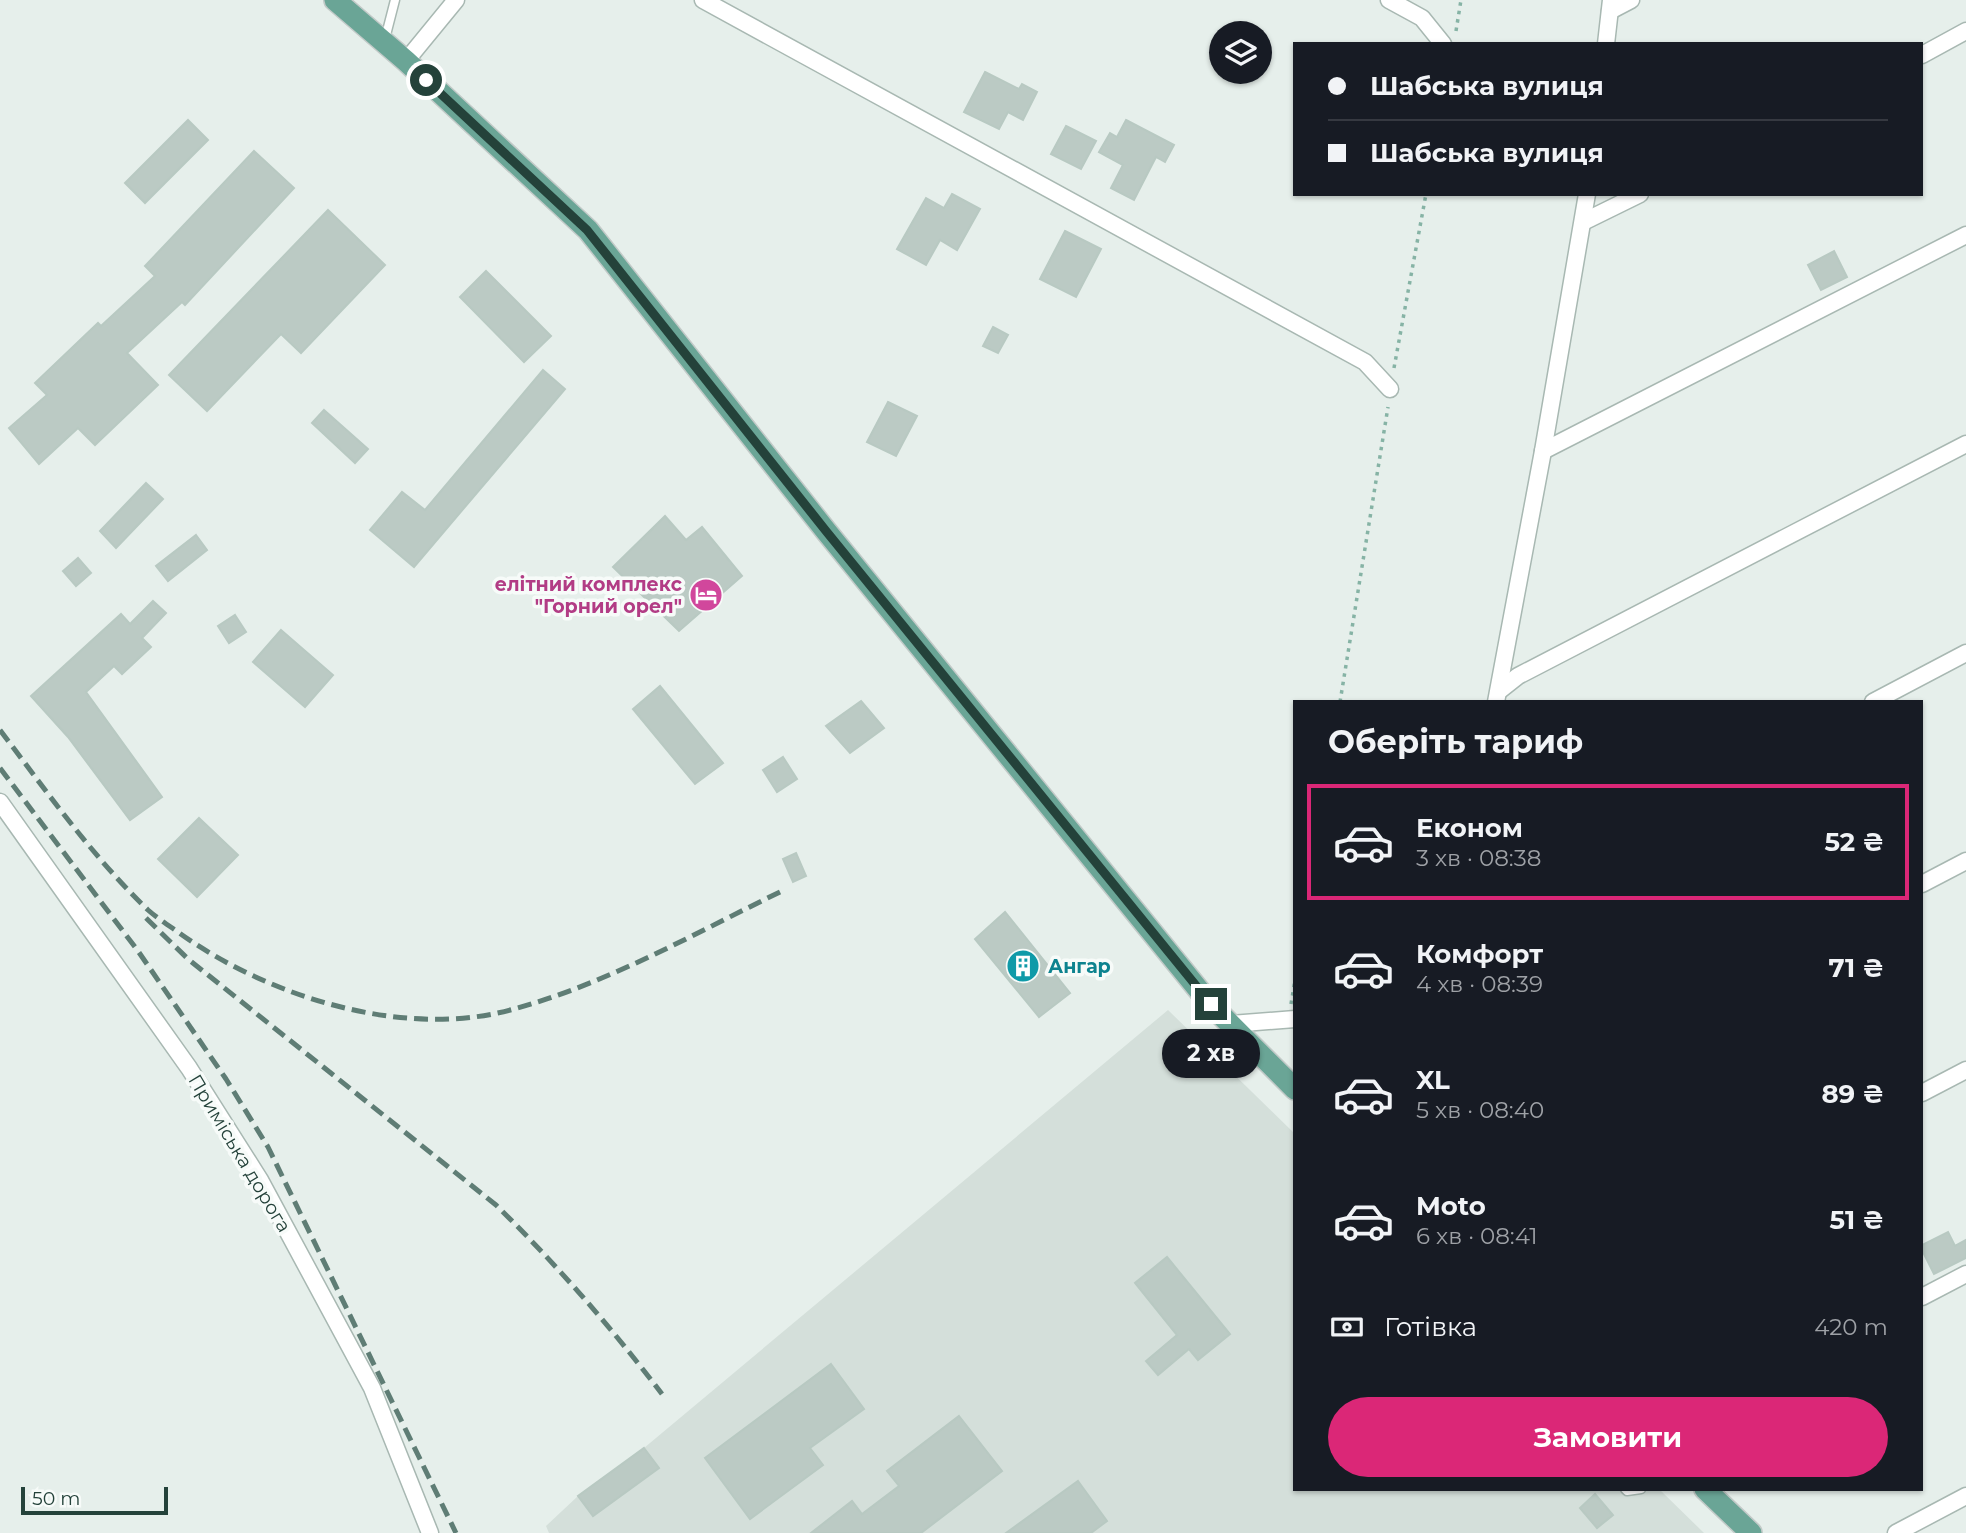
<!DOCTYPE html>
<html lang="uk">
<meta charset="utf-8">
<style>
:root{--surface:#171b24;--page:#20242c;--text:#f1f3f6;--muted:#9ea1a6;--line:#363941;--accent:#db2777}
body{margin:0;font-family:Montserrat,sans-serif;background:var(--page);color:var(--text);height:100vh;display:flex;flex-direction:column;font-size:26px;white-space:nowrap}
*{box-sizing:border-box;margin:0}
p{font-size:23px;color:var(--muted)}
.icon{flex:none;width:38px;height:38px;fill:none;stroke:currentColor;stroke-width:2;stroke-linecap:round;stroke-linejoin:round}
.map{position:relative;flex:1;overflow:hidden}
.panel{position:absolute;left:1293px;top:700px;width:630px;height:791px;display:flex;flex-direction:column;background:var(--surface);border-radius:0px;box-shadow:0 2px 5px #0004}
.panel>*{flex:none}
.top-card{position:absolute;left:1293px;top:42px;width:630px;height:154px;border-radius:0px;box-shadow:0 2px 5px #0004;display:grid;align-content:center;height:154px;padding:0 35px;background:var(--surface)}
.buttons{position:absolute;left:1209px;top:21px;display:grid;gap:14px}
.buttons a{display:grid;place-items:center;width:63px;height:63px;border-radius:50%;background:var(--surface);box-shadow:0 2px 5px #0004;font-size:35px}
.scale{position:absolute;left:21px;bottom:18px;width:147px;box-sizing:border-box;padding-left:7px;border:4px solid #24423a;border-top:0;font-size:19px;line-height:24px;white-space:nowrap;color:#24423a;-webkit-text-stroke:5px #f7fbf9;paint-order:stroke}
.end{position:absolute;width:32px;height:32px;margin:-16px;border:9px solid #24423a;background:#fff;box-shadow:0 0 0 4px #fff}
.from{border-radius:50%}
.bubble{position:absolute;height:49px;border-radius:24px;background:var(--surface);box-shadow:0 2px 5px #0004;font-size:23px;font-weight:700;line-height:49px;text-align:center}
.top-card b{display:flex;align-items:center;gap:24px;height:66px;font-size:26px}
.top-card b+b{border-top:2px solid var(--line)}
.top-card i{width:18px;height:18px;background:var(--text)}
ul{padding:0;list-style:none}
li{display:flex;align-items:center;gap:21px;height:116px;margin:0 14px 10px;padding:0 21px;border:4px solid transparent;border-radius:0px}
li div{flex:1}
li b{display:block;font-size:26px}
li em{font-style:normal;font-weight:700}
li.on{border-color:var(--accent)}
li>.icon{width:63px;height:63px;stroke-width:1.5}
h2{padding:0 35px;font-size:32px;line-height:84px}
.pay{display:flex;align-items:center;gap:18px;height:77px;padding:0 35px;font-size:26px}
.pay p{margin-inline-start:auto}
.primary-button{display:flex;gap:14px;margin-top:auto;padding:14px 35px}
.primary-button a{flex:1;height:80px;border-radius:42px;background:var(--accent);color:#fff;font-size:28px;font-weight:700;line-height:80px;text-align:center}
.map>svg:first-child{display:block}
</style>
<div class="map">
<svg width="1966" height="1533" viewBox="0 0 1966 1533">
<rect width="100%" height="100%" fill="#e6efeb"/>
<polygon fill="#d4dfda" points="1168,1010 1295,1134 1295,1489 1659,1489 1704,1533 549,1533 546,1526 578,1496 644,1448"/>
<g fill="#bbcac4" stroke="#b8c9c2" stroke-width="2">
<polygon points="985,72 1019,89 1022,84 1037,92 1023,120 1008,112 999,129 964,112"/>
<polygon points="188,120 208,140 145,203 125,183"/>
<polygon points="1126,120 1174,145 1165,162 1156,157 1134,200 1111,188 1123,165 1099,152 1110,133 1117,137"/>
<polygon points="1066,126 1096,141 1081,169 1051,154"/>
<polygon points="254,151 294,188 185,305 182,302 127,353 158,385 95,445 78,428 39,464 9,428 47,395 35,383 98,323 101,326 155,276 145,266"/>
<polygon points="952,194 980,209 957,250 940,240 926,265 897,249 926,198 944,208"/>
<polygon points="328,210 385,265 301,353 281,334 207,411 169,375"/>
<polygon points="1065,231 1101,249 1076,297 1040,279"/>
<polygon points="1834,251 1847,277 1821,290 1808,265"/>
<polygon points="486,271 551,336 524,362 460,297"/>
<polygon points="993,327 1008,335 998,353 983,346"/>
<polygon points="543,370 565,389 414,567 370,530 402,492 425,510"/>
<polygon points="888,402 917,416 896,456 867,442"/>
<polygon points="324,410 368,449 355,463 312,423"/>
<polygon points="146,483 163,499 116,548 100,531"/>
<polygon points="665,516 686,540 702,527 742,576 679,631 613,567"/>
<polygon points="196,535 207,550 168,581 156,566"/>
<polygon points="78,558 91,573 76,586 63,571"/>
<polygon points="153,601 166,613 142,638 151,647 122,674 114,666 86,692 162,797 130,820 68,737 31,696 121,614 130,624"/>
<polygon points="235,615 246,632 229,643 218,626"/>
<polygon points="281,630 333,675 305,707 253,662"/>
<polygon points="660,686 723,763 695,784 633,709"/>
<polygon points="861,701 884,728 850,753 826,726"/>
<polygon points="783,757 797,779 777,792 763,770"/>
<polygon points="199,818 238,855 197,897 158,859"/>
<polygon points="796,853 806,876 793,882 783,859"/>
<polygon points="1005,912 1070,993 1039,1017 975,939"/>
<polygon points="1948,1232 1955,1246 1966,1240 1966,1258 1934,1274 1922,1250 1922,1245"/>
<polygon points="1167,1257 1230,1334 1198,1360 1189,1349 1158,1375 1146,1361 1177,1335 1135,1283"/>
<polygon points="831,1364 864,1409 810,1448 823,1465 750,1519 705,1458"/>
<polygon points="959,1416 1002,1471 921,1533 811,1533 852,1501 862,1514 899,1486 887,1471"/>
<polygon points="644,1448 659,1468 593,1516 578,1496"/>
<polygon points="1078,1481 1107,1521 1091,1533 1006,1533"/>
<polygon points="1595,1494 1613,1515 1597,1528 1580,1508"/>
</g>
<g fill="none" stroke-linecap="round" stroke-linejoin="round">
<defs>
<g id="service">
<polyline points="385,39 395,0"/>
<polyline points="1625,1489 1627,1491 1641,1489"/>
</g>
<g id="minor">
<polyline points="703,0 1365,362 1390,389"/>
<polyline points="1389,0 1422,18 1443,44"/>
<polyline points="1610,11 1631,0"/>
<polyline points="1606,44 1611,0"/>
<polyline points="1922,55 1966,31"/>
<polyline points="406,61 456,0"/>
<polyline points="1583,222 1640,194"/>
<polyline points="1543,451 1966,235"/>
<polyline points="1499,691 1518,676 1966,444"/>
<polyline points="1496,702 1543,451 1587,194"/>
<polyline points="1873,702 1966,653"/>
<polyline points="0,802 189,1068 260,1180 372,1388 430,1533"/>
<polyline points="1922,884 1966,861"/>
<polyline points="1231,1024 1295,1019"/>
<polyline points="1922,1093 1966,1070"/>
<polyline points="1922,1297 1966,1274"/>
<polyline points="1896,1533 1966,1496"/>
</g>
<g id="primary">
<polyline points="335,0 406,61 588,230 826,531 1211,1005 1295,1089"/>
<polyline points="1705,1489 1751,1533"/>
</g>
</defs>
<use href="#service" stroke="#a8b8b2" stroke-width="11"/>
<use href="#minor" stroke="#a8b8b2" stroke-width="19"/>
<use href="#primary" stroke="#c2cac8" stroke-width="24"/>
<g stroke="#86b3a5" stroke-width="3.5" stroke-dasharray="3.5 5" stroke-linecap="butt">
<polyline points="1456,31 1461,0"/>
<polyline points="1394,368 1426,194"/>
<polyline points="1340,702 1388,407"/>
<polyline points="1291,1004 1295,980"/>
</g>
<use href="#service" stroke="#fff" stroke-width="8"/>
<use href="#minor" stroke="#fff" stroke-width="16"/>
<use href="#primary" stroke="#6aa596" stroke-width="21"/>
<g stroke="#5f7d75" stroke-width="5" stroke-dasharray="14 7" stroke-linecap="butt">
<path d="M 0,730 C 47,792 92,856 148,910 C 157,918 168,925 178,932 C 268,997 405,1040 514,1009 C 609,983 697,932 786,889"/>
<polyline points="0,768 138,951 226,1079 268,1147 456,1533"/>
<path d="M 146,918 L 188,959 L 496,1205 C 556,1264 611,1327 662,1394"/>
</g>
</g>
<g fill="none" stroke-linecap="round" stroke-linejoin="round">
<polyline stroke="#24423a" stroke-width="9" points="426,80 587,230 826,531 1211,1004"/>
</g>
<defs>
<symbol id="hotel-disc" viewBox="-11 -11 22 22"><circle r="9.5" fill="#d1479c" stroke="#f7fbf9"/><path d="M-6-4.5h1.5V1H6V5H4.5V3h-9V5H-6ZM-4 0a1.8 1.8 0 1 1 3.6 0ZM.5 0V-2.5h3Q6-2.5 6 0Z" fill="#fff"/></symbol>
<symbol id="building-disc" viewBox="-11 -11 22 22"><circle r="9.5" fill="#0f9aa8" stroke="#f7fbf9"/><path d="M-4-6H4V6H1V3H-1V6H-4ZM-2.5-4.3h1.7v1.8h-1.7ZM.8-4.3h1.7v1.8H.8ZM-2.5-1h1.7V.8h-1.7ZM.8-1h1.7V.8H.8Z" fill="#fff"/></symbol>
</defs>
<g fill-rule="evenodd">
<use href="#hotel-disc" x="687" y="576" width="38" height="38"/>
<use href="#building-disc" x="1004" y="947" width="38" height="38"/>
</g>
<g text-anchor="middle" stroke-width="7" stroke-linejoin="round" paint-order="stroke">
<g font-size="19" font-weight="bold" fill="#b23c85" stroke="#f7fbf9" text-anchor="end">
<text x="682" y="591">елітний комплекс<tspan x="682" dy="22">"Горний орел"</tspan></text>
</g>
<g font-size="19" font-weight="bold" fill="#0d838f" stroke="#f7fbf9" text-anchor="start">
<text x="1048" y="973">Ангар</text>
</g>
<g font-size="19" fill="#24423a" stroke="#f7fbf9">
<text transform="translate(240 1153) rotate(59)" y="7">Приміська дорога</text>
</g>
</g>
</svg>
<div class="buttons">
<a><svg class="icon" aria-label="layers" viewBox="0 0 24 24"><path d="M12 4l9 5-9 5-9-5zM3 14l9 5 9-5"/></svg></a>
</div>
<div class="scale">50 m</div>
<i class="end from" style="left:426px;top:80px"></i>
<i class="end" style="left:1211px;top:1004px"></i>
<div class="bubble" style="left:1162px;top:1029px;width:98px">2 хв</div>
<div class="top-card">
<b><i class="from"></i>Шабська вулиця</b>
<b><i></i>Шабська вулиця</b>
</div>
<section class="panel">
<h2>Оберіть тариф</h2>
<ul>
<li class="on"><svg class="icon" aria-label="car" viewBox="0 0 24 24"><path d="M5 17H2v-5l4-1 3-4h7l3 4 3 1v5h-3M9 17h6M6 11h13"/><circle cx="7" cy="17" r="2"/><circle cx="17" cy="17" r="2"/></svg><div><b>Економ</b><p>3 хв · 08:38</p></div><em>52 ₴</em></li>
<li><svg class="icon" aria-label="car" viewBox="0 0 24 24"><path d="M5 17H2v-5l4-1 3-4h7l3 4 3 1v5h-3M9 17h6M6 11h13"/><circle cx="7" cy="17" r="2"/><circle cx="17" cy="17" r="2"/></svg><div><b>Комфорт</b><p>4 хв · 08:39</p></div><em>71 ₴</em></li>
<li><svg class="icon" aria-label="car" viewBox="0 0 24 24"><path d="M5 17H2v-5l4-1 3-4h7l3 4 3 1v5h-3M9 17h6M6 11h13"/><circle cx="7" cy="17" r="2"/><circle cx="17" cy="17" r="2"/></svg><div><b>XL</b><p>5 хв · 08:40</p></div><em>89 ₴</em></li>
<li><svg class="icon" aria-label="car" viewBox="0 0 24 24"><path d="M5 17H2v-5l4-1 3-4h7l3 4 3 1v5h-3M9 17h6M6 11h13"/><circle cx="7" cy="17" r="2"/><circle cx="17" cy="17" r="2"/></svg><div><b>Moto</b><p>6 хв · 08:41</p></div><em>51 ₴</em></li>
</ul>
<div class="pay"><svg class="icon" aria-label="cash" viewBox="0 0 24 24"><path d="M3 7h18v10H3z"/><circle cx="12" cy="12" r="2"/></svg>Готівка<p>420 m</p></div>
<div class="primary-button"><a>Замовити</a></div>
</section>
</div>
